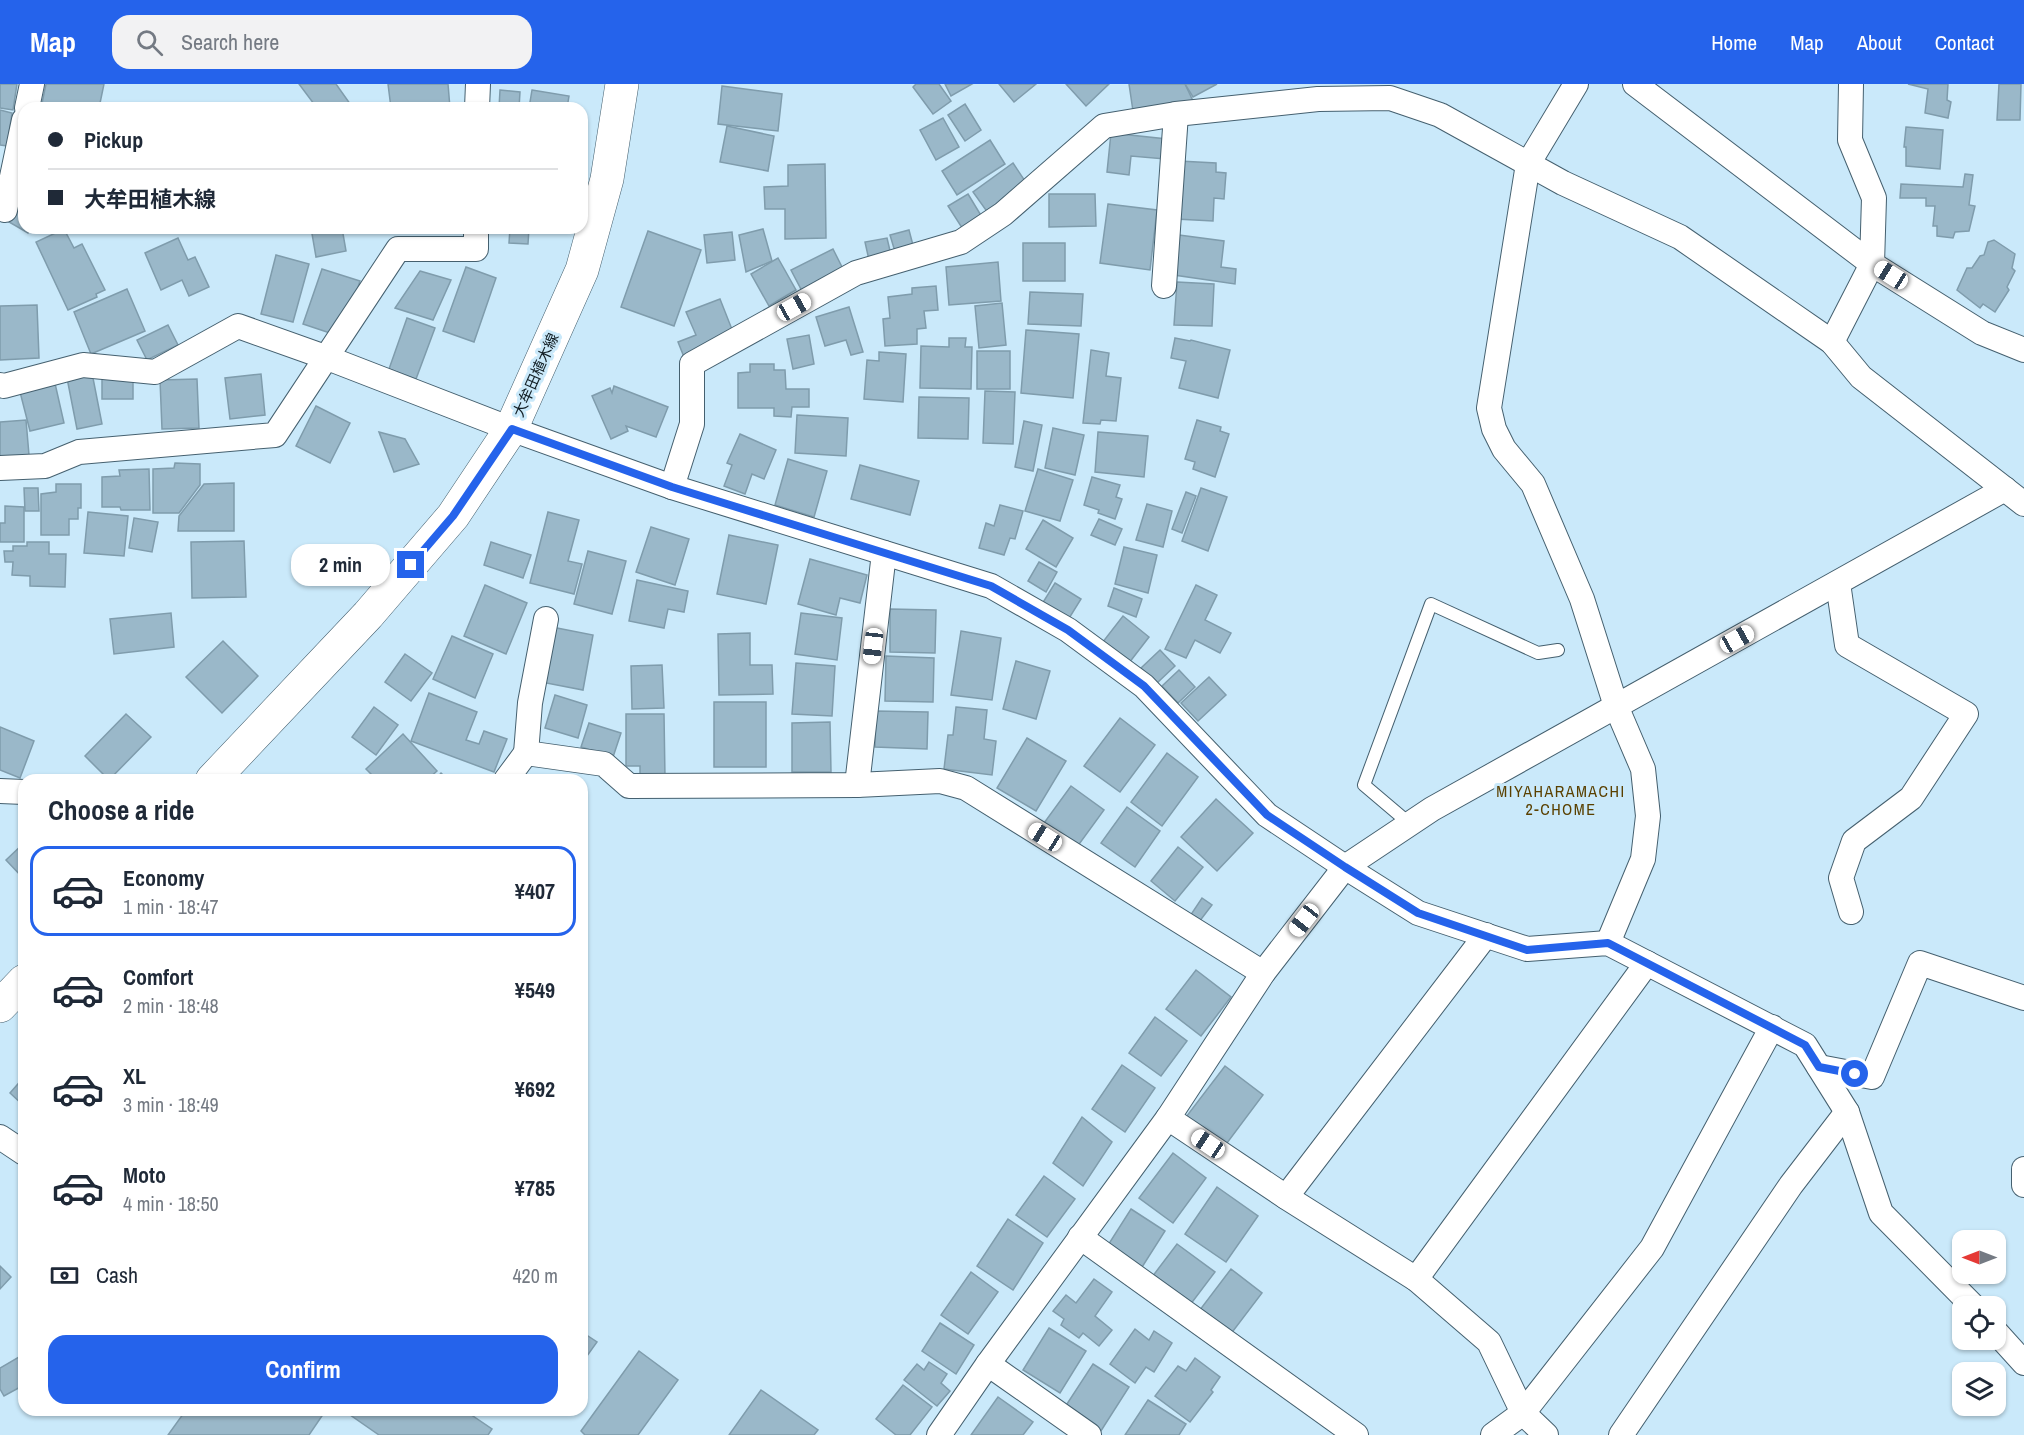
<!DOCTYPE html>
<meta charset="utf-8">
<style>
:root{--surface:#fff;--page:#f2f2f3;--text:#1f2937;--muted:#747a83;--line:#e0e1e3;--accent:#2563eb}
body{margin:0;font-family:"Archivo Narrow","Noto Sans JP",sans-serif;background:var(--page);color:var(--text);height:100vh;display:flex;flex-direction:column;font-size:22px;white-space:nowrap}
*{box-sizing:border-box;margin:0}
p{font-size:20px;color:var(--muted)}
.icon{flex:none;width:33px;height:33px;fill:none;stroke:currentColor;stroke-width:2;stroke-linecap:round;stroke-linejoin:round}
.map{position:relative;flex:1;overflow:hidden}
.sheet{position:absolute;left:18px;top:690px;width:570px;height:642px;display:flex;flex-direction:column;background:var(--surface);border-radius:18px;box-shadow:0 2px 4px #0004}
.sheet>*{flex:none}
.hud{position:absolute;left:18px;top:18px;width:570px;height:132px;border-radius:18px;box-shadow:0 2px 4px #0004;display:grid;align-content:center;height:132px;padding:0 30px;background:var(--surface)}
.needle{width:39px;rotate:270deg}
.buttons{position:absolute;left:1952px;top:1146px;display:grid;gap:12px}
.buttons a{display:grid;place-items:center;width:54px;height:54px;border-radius:12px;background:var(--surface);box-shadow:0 2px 4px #0004;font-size:30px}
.end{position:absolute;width:27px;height:27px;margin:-14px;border:8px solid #2563eb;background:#fff;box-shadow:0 0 0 3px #fff}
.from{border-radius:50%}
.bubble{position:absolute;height:42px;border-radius:18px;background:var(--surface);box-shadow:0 2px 4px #0004;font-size:20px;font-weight:700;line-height:42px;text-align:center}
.car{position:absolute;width:18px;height:36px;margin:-18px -9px;border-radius:8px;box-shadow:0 0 4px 2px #0007;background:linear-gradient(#fff 24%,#345 0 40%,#fff 0 76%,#345 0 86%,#fff 0)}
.hud b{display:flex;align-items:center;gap:21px;height:57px;font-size:22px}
.hud b+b{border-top:2px solid var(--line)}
.hud i{width:15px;height:15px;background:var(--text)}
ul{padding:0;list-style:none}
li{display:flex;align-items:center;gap:18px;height:90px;margin:0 12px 9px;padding:0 18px;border:3px solid transparent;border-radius:18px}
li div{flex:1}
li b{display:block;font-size:22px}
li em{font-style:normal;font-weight:700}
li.active{border-color:var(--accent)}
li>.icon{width:54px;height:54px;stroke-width:1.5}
h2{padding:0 30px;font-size:27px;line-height:72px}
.pay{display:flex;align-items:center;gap:15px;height:66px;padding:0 30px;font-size:22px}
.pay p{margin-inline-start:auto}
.primary-button{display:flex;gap:12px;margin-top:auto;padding:12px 30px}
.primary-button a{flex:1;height:69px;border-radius:18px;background:var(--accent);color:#fff;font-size:24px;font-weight:700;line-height:69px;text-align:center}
header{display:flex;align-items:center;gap:36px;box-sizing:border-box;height:84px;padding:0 30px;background:var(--accent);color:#fff}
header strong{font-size:28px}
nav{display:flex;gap:33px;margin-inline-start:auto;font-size:21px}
.search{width:420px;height:54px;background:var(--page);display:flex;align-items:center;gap:15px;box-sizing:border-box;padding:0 21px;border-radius:18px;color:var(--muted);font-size:22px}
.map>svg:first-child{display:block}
</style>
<header>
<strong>Map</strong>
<div class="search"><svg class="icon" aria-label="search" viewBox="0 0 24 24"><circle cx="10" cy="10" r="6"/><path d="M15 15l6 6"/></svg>Search here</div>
<nav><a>Home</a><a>Map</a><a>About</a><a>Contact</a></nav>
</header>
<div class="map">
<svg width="2024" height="1351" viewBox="0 0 2024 1351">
<rect width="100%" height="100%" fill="#cae9fa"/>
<g fill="#9ab8c9" stroke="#7f9cac" stroke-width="1.5">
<polygon points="0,0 17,0 13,26 0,24"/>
<polygon points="46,0 104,0 99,24 41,24"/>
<polygon points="299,0 336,0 353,24 317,24"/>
<polygon points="388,0 448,0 450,24 391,24"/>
<polygon points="916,0 939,0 951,17 933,30 913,3"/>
<polygon points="945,0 972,0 951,12"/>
<polygon points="999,0 1036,0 1014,18"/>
<polygon points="1066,0 1109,0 1086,22"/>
<polygon points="1129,0 1185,0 1193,17 1133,27"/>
<polygon points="1185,0 1217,0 1193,13"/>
<polygon points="1908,0 1948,0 1947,16 1951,18 1948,34 1925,29 1928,5"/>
<polygon points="1999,0 2021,0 2020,36 1997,36"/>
<polygon points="722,2 782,10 778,47 718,40"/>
<polygon points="500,6 520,8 519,24 499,24"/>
<polygon points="532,6 569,12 567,24 529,24"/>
<polygon points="965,20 981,46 965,57 948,31"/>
<polygon points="0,26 12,29 7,62 0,61"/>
<polygon points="943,34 959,63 936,76 920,46"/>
<polygon points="727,42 774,52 768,87 720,78"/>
<polygon points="1906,43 1943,46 1940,85 1906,82 1906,63 1904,63"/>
<polygon points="1111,49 1167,55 1165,75 1131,72 1129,91 1107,88"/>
<polygon points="990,56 1005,80 957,111 942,87"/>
<polygon points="1179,77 1216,79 1216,88 1226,89 1224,115 1214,114 1213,137 1176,135"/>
<polygon points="1013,79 1027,100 988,129 973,108"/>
<polygon points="825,80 826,154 785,155 785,125 765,125 764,103 788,102 788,81"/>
<polygon points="1965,90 1973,91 1969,121 1975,122 1969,147 1955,148 1953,154 1937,152 1937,142 1933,142 1935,122 1926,122 1926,114 1900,114 1901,100 1963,103"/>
<polygon points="968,110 985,138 966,150 948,122"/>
<polygon points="1049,110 1095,110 1096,142 1049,143"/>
<polygon points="24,113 24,144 31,144 28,149 9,138"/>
<polygon points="1108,120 1157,126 1150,186 1100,179"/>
<polygon points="311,144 342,144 346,167 316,173"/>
<polygon points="411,144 459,144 459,146"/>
<polygon points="510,144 529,144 528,160 509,159"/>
<polygon points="64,145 74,164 82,160 105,206 96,210 97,213 68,226 36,158"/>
<polygon points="763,145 772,177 746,188 739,151"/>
<polygon points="909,146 914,165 896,171 890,151"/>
<polygon points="648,147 701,166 674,242 621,223"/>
<polygon points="732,148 735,176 707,179 704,151"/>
<polygon points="1179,151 1224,157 1221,183 1236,185 1235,200 1174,191"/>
<polygon points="178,154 188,176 195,173 209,203 189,212 182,196 161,206 145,169"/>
<polygon points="887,154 891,171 869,176 865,158"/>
<polygon points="1994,156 2015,170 2012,184 2015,187 2007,203 2009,206 1995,228 1983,220 1980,224 1957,206 1967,184 1972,184 1980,172 1984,171 1988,158"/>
<rect x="1023" y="159" width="42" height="38"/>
<polygon points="833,165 845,189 803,209 791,186"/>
<polygon points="276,171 309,180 293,238 261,230"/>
<polygon points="778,174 796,206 769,222 751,190"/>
<polygon points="998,178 1001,217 949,221 946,183"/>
<polygon points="466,183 496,194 474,258 443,247"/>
<polygon points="322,185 360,197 342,253 303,240"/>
<polygon points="420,187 451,196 433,236 395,224"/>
<polygon points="1177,198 1214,200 1212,242 1174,241"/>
<polygon points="936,202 938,226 924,227 926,244 917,245 917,260 885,262 883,235 890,234 888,213 912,210 912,204"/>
<polygon points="127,205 145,247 91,270 74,228"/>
<polygon points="1030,208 1083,210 1081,242 1028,240"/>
<polygon points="720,215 735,253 684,273 678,258 696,251 686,228"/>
<polygon points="1002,219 1006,261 979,264 975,222"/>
<polygon points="37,221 39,274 0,276 0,222"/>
<polygon points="849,223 863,268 851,271 846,256 825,262 816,233"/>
<polygon points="407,234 435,244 416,295 389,285"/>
<polygon points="168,241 178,261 147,276 137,256"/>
<polygon points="1026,246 1079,250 1073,314 1021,309"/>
<polygon points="809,251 814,280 793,285 787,255"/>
<polygon points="949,254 966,254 965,263 972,263 971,305 920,304 921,262 949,263"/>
<polygon points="1175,254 1190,257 1191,256 1230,266 1218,314 1179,304 1186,277 1171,274"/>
<polygon points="1091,266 1109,269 1106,292 1121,294 1116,337 1101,336 1100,340 1083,339"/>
<rect x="977" y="267" width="33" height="38"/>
<polygon points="879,268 906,270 903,318 864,315 867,276 879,277"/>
<polygon points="750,280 774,280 774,286 785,286 786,305 809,305 809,323 792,323 791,333 774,332 774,324 738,324 738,289 750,288"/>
<polygon points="92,289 102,340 77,345 67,294"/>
<polygon points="261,290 265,331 230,335 225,294"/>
<rect x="102" y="292" width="31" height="23"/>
<polygon points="54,295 64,339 30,347 19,304"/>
<polygon points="197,295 199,344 162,345 160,296"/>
<polygon points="614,302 668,323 656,353 626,342 628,347 611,355 592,312 610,304 612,309"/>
<polygon points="985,307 1015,308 1013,360 983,359"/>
<polygon points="919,313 969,314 968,355 918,354"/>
<polygon points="316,322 350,339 330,379 296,362"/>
<polygon points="797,331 848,334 846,372 795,369"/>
<polygon points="26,336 29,371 0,374 0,338"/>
<polygon points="1197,336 1221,343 1220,347 1229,350 1215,393 1193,385 1195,378 1185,375"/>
<polygon points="1024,337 1042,341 1033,387 1015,383"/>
<polygon points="1053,344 1084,351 1075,391 1045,384"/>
<polygon points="379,348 405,355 419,380 394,388"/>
<polygon points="1098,348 1148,352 1144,393 1095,388"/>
<polygon points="740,350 776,366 764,395 752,390 745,410 724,402 732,381 727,379"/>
<polygon points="788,375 827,387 814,433 775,421"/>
<polygon points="175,379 200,380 200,401 179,429 153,429 153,385 174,384"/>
<polygon points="860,381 919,397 910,431 851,415"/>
<polygon points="149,385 150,426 121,426 120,423 102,423 102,393 120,392 119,386"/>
<polygon points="1038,385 1073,396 1060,437 1025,427"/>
<polygon points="1092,393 1120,401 1116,413 1122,415 1115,435 1098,429 1099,426 1084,421"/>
<polygon points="234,399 234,447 178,447 179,432 204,400"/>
<polygon points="56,400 81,400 81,424 78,424 78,435 69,435 69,451 41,451 41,410 56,408"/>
<polygon points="24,404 38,404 39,427 25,427"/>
<polygon points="1201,404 1227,413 1208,467 1182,457"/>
<polygon points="1186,408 1196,412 1182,449 1172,445"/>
<polygon points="1147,420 1172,427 1163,463 1136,456"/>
<polygon points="1000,421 1023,427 1015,455 1010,454 1004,471 979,464 986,439 994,442"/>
<polygon points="5,422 24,423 24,458 0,458 0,439 5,439"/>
<polygon points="88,428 128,432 124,472 84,469"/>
<polygon points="548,428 579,436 568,477 582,480 574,510 530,499"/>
<polygon points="134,434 158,438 152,468 129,464"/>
<polygon points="1099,435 1122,445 1115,461 1091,451"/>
<polygon points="1043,436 1073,454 1056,483 1026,465"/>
<polygon points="651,443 689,455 675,501 636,488"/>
<polygon points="729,451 778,461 766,520 717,510"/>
<polygon points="244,457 246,513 192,514 191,458"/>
<polygon points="27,458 49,458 49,470 66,470 65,503 30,502 30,492 12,491 13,478 5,478 4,467 13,467 13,462 27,462"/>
<polygon points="491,458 531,471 523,494 484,481"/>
<polygon points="1124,463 1157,471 1148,509 1115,500"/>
<polygon points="588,467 626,477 612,530 574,520"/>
<polygon points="810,475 867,491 860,519 840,514 836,531 798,520"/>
<polygon points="1039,478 1057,488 1046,508 1028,497"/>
<polygon points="637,496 688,507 684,528 668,525 664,544 629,537"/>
<polygon points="1055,499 1081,515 1068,536 1042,520"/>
<polygon points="485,501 527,519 506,570 464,552"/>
<polygon points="1196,501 1217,511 1205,536 1231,549 1220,569 1195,556 1186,574 1165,565"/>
<polygon points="1114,504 1142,515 1136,533 1108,522"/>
<polygon points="890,525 936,526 935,569 890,568"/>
<polygon points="171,529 174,563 114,570 110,535"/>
<polygon points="801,529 842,534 837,576 795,570"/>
<polygon points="1123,532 1149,553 1129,579 1102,559"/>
<polygon points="552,543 593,551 583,606 541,598"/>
<polygon points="961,547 1001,554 992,616 951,611"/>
<polygon points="750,549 750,581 772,581 773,610 719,611 718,550"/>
<polygon points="452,552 493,570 475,614 433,595"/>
<polygon points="223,557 258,592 222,629 186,593"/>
<polygon points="1160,566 1175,582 1156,600 1141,584"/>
<polygon points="405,570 432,589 411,617 385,598"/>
<polygon points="886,572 934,574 933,618 885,617"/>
<polygon points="1016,577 1050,587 1036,635 1003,625"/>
<polygon points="796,579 835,582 832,632 792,630"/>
<polygon points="662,581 664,624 632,625 631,582"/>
<polygon points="1179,586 1195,603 1178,619 1162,602"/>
<polygon points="1209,593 1226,611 1198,637 1181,619"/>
<polygon points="429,609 477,628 466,656 479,660 484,647 507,655 494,688 411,657"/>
<polygon points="555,611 587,621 578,654 545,644"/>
<rect x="714" y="618" width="52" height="65"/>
<polygon points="374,623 398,641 376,671 352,653"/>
<polygon points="956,623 987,626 984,655 996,657 992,691 944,685 948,651 953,651"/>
<polygon points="876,627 928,628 927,665 875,663"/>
<polygon points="126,630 151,653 109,696 85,672"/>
<polygon points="626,630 664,630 665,694 640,694 640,682 626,682"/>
<polygon points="1120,634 1155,661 1120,708 1084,682"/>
<polygon points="830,638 831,688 792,688 792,639"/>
<polygon points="589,639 621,649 613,673 581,663"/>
<polygon points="0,643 34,657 20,694 0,686"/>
<polygon points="403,650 437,687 427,696 377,696 366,685"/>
<polygon points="1027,654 1066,677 1036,727 997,704"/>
<polygon points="1167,669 1198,693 1162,742 1131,718"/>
<polygon points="441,689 448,696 435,696"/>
<polygon points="1071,702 1104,726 1077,763 1044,739"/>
<polygon points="1216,715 1253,749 1217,787 1181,753"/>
<polygon points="1127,723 1160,747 1135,783 1101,759"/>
<polygon points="24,759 24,795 6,776"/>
<polygon points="1178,763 1203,783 1175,817 1151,797"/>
<polygon points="1202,814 1212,821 1199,838 1190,832"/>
<polygon points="1196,886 1231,913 1201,952 1166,925"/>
<polygon points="1155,933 1187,957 1161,992 1129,969"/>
<polygon points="1122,981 1155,1004 1125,1048 1092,1025"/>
<polygon points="1225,982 1263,1011 1224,1063 1186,1033"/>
<polygon points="24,993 24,1022 10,1009"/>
<polygon points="1082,1033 1112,1058 1083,1102 1053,1079"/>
<polygon points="1173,1069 1206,1094 1173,1139 1139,1114"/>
<polygon points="1044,1092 1075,1115 1047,1153 1016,1131"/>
<polygon points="1217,1103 1258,1132 1226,1178 1185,1150"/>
<polygon points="1131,1125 1165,1147 1137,1191 1103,1169"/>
<polygon points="1008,1135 1043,1159 1013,1206 977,1182"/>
<polygon points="1177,1160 1215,1188 1187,1225 1149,1197"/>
<polygon points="0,1182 11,1193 0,1205"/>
<polygon points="1231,1185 1262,1209 1227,1255 1196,1231"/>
<polygon points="971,1188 998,1208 968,1250 941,1231"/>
<polygon points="1094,1195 1112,1208 1095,1232 1112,1246 1099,1262 1083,1249 1079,1254 1061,1241 1064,1235 1053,1227 1066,1211 1076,1219"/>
<polygon points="940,1239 974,1261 956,1290 922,1267"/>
<polygon points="1049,1244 1086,1267 1060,1309 1023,1286"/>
<polygon points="1135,1245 1149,1256 1154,1247 1172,1259 1154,1288 1146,1283 1135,1299 1110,1280"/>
<polygon points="582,1248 597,1258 582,1279"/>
<polygon points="639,1267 678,1296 638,1351 585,1351 581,1347"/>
<polygon points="24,1270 24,1301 4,1312 0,1305 0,1284"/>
<polygon points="1195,1274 1220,1293 1211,1306 1213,1308 1190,1338 1155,1312 1178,1282 1186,1287"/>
<polygon points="929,1278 947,1290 941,1299 950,1307 937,1322 904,1296 917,1280 924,1286"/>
<polygon points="1093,1280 1129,1303 1099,1350 1063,1326"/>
<polygon points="903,1301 932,1323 910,1351 896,1351 876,1335"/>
<polygon points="761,1306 818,1346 814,1351 729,1351"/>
<polygon points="998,1313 1033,1338 1023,1351 971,1351"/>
<polygon points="1148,1316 1186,1340 1179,1351 1125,1351"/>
<polygon points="186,1326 219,1326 227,1331 231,1326 326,1326 309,1351 168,1351"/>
<polygon points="343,1326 464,1326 492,1345 488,1351 379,1351"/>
</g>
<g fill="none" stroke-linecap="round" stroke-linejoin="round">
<defs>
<polyline id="service" points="1410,740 1364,701 1431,520 1538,569 1558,566"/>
<g id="minor">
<polyline points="1576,0 1528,80 1489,324 1494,345 1504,365 1533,400 1582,515 1616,622 1643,685 1648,732 1643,775 1608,859"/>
<polyline points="1635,0 1872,180 1982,249 2024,266"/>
<polyline points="27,24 32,0"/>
<polyline points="477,24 478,0"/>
<polyline points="5,126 24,36"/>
<polyline points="1164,202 1176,30"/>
<polyline points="1832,258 1872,180 1874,114 1850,56 1851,0"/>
<polyline points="0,301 4,302 83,281 155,288 238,242 325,273 511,345 672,403 991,502 1068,546 1144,602 1267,731 1345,783 1418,829 1527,865 1608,859 1805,961 1847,1028 1881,1129 1973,1222"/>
<polyline points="0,384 45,382 79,368 275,351 398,165 476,165 476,144"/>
<polyline points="672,403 692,340 692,280 856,189 961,158 1003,130 1104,42 1176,30 1318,15 1390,14 1440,31 1563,99 1680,153 1832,258 1861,293 2024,420"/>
<polyline points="1838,499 1847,561 1966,630 1911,714 1854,757 1841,794 1851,828"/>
<polyline points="526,669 530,619 546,535"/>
<polyline points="506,696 526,669 604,680 629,702 857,701 940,697 966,704 1263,889"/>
<polyline points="857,701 884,469"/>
<polyline points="0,707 24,708"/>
<polyline points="1819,983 1872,993 1920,879 2024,914"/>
<polyline points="1168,1034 1286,1113 1416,1195 1489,1258 1523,1329 1546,1351"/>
<polyline points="0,1053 24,1069"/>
<polyline points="2024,1085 2024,1101"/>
<polyline points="1286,1113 1486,851"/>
<polyline points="1080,1153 1356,1351"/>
<polyline points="1416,1195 1647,879"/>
<polyline points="1995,1247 2024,1279"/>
<polyline points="988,1280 1089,1351"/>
<polyline points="939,1351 988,1280 1168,1034 1263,889 1345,783 1432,725 2005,405"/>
<polyline points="1493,1351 1523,1329 1652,1164 1772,943"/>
<polyline points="1621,1351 1791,1101 1847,1028"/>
</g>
<g id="primary">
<polyline points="212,696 368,531 453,432 511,345 582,186 607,95 622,0"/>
<polyline points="0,922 24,897"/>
</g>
</defs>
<use href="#service" stroke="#45606f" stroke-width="14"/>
<use href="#minor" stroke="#45606f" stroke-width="26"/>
<use href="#primary" stroke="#45606f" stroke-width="34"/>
<use href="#service" stroke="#fff" stroke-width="12"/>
<use href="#minor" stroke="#fff" stroke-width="24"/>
<use href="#primary" stroke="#fff" stroke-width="33"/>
</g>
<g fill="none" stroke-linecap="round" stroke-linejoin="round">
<polyline stroke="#2563eb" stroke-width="8" points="411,481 453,432 512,345 672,403 991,502 1068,546 1144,602 1267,731 1345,783 1418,829 1527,866 1608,859 1805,961 1819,983 1855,990"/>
</g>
<g text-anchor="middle" stroke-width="6" stroke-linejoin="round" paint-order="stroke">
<g font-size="15" fill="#101c22" stroke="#cae9fa">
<text transform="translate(536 291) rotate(-66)" y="5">大牟田植木線</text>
</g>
<g font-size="16" letter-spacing="1.5" fill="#5a4000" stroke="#cae9fa">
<text x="1561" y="713">MIYAHARAMACHI<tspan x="1561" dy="18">2-CHOME</tspan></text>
</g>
</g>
</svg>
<div class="buttons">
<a><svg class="needle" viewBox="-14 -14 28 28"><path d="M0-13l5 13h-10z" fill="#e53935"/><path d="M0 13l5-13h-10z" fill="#747a83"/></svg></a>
<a><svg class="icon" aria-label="locate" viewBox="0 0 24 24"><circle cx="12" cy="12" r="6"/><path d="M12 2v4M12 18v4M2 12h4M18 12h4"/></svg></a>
<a><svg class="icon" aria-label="layers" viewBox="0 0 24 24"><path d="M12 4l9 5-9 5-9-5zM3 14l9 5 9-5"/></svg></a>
</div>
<i class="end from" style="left:1855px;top:990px"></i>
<i class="end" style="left:411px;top:481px"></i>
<div class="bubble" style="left:291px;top:460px;width:99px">2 min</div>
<i class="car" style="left:1891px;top:191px;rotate:302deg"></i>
<i class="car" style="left:794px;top:223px;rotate:61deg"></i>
<i class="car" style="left:1737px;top:555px;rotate:61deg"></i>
<i class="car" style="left:873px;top:562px;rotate:187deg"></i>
<i class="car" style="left:1045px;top:753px;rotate:302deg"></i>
<i class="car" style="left:1304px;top:836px;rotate:218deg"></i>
<i class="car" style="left:1208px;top:1060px;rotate:304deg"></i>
<div class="hud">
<b><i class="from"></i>Pickup</b>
<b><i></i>大牟田植木線</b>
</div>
<section class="sheet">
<h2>Choose a ride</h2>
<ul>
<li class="active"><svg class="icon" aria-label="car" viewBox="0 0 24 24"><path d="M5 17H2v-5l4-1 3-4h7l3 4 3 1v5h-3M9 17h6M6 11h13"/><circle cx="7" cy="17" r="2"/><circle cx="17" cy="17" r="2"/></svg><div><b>Economy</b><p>1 min · 18:47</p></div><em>¥407</em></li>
<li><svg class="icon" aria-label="car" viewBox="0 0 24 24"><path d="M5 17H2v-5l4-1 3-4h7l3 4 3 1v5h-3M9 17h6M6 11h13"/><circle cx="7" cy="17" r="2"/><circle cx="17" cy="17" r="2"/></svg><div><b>Comfort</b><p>2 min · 18:48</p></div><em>¥549</em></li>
<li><svg class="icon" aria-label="car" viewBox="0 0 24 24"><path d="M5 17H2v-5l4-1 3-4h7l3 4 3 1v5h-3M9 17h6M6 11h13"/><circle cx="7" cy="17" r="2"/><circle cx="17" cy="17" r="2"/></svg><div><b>XL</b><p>3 min · 18:49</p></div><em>¥692</em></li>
<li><svg class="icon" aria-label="car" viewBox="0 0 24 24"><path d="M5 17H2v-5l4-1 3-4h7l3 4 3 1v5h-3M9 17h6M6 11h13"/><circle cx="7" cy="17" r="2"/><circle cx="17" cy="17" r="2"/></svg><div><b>Moto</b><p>4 min · 18:50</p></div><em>¥785</em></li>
</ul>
<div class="pay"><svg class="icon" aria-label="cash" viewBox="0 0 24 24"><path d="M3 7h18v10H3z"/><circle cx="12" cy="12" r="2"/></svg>Cash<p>420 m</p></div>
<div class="primary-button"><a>Confirm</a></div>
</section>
</div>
